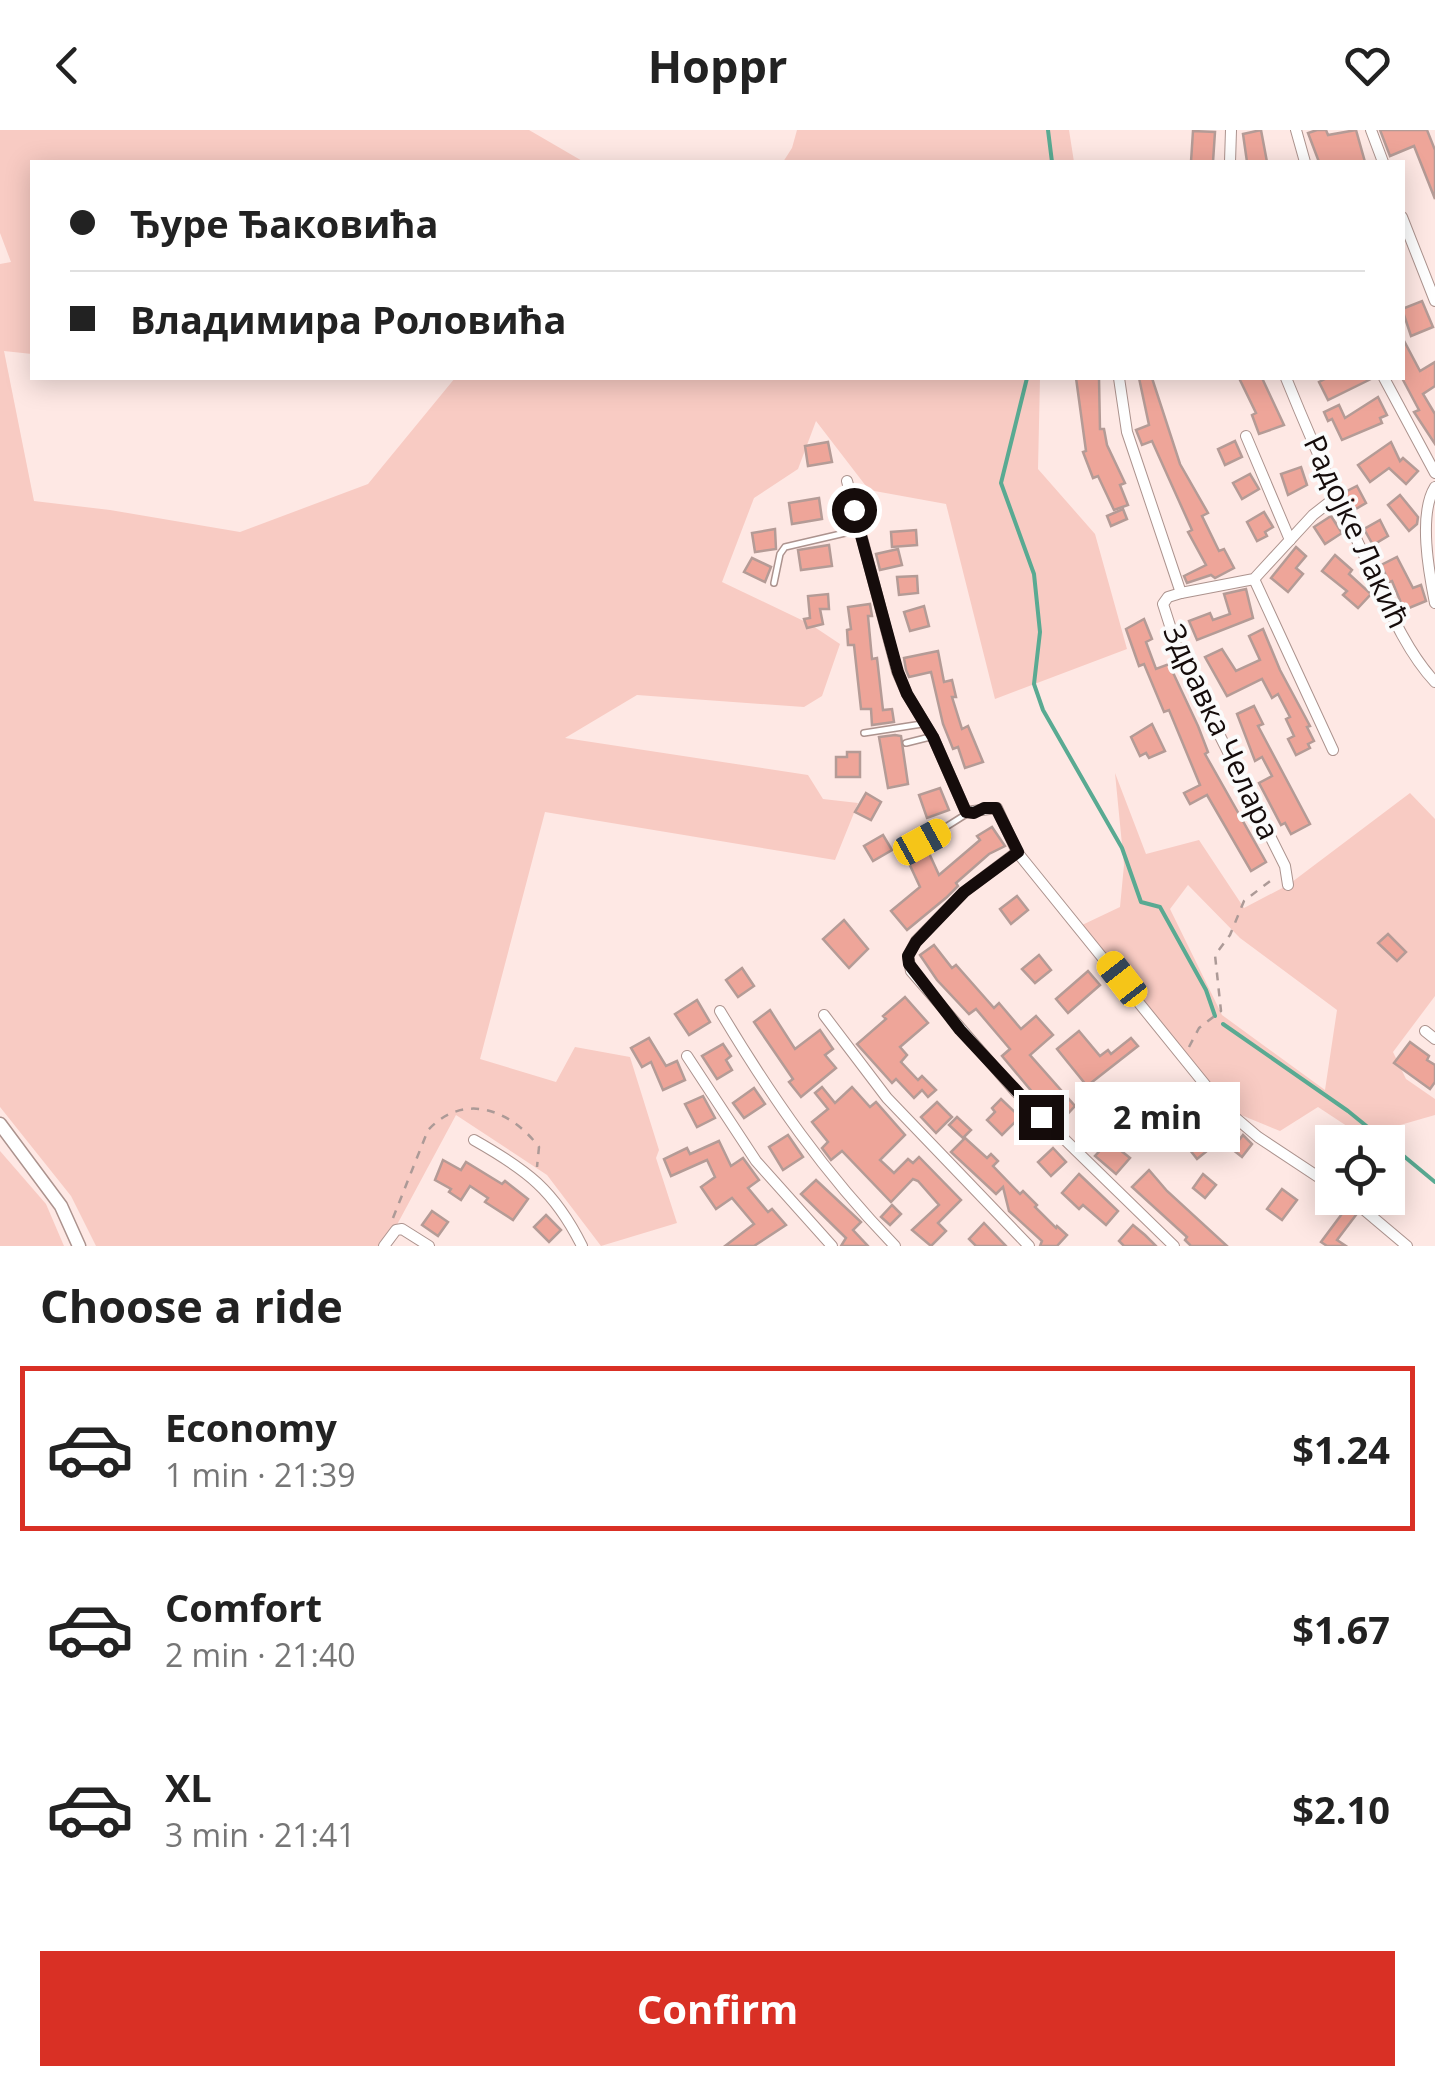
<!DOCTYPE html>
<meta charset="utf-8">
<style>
:root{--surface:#fff;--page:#f6f6f6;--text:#222;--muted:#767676;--line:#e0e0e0;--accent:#d93025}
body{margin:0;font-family:"Open Sans",sans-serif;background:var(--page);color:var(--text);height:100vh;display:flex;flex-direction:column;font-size:38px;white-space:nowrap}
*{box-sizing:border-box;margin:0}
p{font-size:32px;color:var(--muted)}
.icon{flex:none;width:55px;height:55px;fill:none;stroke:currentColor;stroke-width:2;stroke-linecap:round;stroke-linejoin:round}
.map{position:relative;height:1116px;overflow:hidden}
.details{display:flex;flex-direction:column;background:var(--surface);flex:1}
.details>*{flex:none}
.hud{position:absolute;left:30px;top:30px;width:1375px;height:220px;border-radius:0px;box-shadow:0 5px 25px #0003;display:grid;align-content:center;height:220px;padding:0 40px;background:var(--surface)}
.controls{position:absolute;left:1315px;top:995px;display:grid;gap:20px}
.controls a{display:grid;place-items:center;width:90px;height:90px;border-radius:0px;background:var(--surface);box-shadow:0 5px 25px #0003;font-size:50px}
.end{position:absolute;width:45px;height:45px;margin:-22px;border:12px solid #150c0b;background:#fff;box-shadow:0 0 0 5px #fff}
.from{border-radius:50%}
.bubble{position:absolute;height:70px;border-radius:0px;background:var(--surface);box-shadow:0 5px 25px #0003;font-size:32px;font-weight:700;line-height:70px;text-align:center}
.car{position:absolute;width:30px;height:60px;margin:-30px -15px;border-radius:12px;box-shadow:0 0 8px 2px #0007;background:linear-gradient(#f5c518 24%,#345 0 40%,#f5c518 0 76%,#345 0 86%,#f5c518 0)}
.hud b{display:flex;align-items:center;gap:35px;height:95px;font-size:38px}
.hud b+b{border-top:2px solid var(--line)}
.hud i{width:25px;height:25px;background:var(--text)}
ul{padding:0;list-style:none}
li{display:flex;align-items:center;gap:30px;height:165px;margin:0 20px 15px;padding:0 20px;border:5px solid transparent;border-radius:0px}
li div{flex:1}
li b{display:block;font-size:38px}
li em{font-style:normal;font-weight:700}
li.current{border-color:var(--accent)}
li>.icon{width:90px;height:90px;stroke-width:1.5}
h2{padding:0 40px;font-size:45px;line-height:120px}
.cta{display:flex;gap:20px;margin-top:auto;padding:20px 40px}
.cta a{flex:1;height:115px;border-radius:0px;background:var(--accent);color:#fff;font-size:40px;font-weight:700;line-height:115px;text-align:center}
header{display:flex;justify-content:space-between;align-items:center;height:130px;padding:0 40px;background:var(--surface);font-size:45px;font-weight:700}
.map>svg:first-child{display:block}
</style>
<header><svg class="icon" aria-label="back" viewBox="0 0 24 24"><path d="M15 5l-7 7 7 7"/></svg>Hoppr<svg class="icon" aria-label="heart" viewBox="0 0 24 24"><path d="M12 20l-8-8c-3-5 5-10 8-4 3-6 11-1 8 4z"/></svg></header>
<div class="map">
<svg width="1435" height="1116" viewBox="0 0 1435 1116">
<rect width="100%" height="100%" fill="#fee8e4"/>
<g fill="#f8cbc3" fill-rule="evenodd">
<polygon points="0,0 529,0 584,32 32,32 32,224 4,221 34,371 110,380 240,402 368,354 455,248 1040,248 1038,339 1095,404 1127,519 995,569 946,374 869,360 816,291 798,339 754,368 722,452 810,494 840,514 822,566 804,577 637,565 565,608 808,645 823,669 858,673 835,730 545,682 480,929 556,952 575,917 630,927 659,1020 656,1028 677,1093 601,1116 547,1045 456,985 392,1104 381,1116 96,1116 71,1066 0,977 0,134 11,132 0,103"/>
<polygon points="797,0 1069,0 1074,32 783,32 792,18"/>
<path d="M 1115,643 L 1146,724 L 1199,710 L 1244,778 L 1288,755 L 1410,663 L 1435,689 L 1435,866 L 1393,922 L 1406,949 L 1435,969 L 1435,985 L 1362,1006 L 1318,977 L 1280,1001 L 1224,978 L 1080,796 L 1120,777 L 1124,735 ZM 1188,755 L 1240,808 L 1337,880 L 1325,960 L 1222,885 L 1170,779 Z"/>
<polygon points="0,1021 46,1074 64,1116 0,1116"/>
</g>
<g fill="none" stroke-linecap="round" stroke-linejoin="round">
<g stroke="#59aa92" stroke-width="4">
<polyline points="1048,0 1052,32"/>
<polyline points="1027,248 1001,353 1034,444 1040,502 1034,554 1043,580 1122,718 1141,772 1160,777 1206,860 1215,886"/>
<polyline points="1223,894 1348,981 1386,1012"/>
<polyline points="1388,1013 1435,1052"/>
</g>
</g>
<g fill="#eea599" stroke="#b49b96" stroke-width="2.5">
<polygon points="1261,0 1267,32 1247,32 1243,4"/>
<polygon points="1317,0 1326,0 1328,5 1356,0 1365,32 1319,32 1308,3"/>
<polygon points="1380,0 1427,0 1435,20 1435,69 1414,16 1390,26"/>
<polygon points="1193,1 1215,2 1213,32 1191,32"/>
<polygon points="1422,171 1433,197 1411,206 1402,179"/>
<polygon points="1402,207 1420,241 1435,232 1435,256 1423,264 1435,284 1435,314 1414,282 1419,280 1402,248"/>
<polygon points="1076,248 1099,248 1100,299 1104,299 1107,315 1125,353 1120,355 1128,375 1114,380 1098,346 1093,348 1083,322 1086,321"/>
<polygon points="1139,248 1152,248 1180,334 1208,383 1202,386 1219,421 1224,419 1234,438 1215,448 1211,445 1187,453 1184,446 1206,435 1188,402 1192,400 1152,311 1142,315 1136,300 1149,295"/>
<polygon points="1239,248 1262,248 1284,295 1259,304 1252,285 1256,283"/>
<polygon points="1327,248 1373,248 1328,270 1319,252"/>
<polygon points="1378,267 1387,285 1380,288 1382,293 1342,310 1332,289 1328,291 1324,282 1339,275 1345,288"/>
<polygon points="1235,311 1242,327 1225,335 1218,319"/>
<polygon points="828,312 832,332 808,336 805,316"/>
<polygon points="1391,312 1400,331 1403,328 1418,341 1406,354 1389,338 1370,352 1358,335"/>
<polygon points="1301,337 1307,355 1288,365 1281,344"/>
<polygon points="1250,344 1259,359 1242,369 1233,353"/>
<polygon points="1357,356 1366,373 1354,380 1345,362"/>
<polygon points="1400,365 1418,387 1417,394 1409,401 1388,375"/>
<polygon points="819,368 822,389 792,394 789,373"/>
<polygon points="1123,379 1127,389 1111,396 1107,386"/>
<polygon points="1264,382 1273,397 1265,402 1267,406 1257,411 1247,392"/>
<polygon points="1331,386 1342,403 1325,414 1314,397"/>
<polygon points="1380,390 1388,406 1373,415 1364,399"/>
<polygon points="775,399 776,419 755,422 752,403"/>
<polygon points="916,400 917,415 892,417 891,402"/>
<polygon points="829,415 832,436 801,440 798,420"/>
<polygon points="1296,417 1306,426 1296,438 1303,444 1288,462 1271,448"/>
<polygon points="898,419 902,435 880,440 876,424"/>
<polygon points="1335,425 1352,440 1349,444 1371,464 1358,478 1343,465 1347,461 1322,441"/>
<polygon points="1397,427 1413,458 1421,455 1426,471 1404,480 1392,451 1389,452 1381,435"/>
<polygon points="752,428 771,437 765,452 744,442"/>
<polygon points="917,446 918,463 899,465 897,447"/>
<polygon points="1246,459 1253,488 1197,510 1189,491 1210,483 1213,490 1230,484 1224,464"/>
<polygon points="828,464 829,479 820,479 823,494 807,498 804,489 810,488 808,466"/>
<polygon points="870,474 872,486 868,486 872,529 877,528 883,580 892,579 894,592 872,595 871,579 861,579 854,515 848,515 847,500 851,499 848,477"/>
<polygon points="924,476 929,496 910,501 904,482"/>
<polygon points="1144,489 1152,509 1146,512 1156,539 1169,534 1198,596 1208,622 1205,624 1266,732 1251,741 1207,665 1190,674 1184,663 1200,655 1169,580 1164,582 1144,534 1139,536 1126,499"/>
<polygon points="1263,499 1280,540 1310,596 1307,597 1314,611 1308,614 1310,618 1296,625 1288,609 1294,606 1286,589 1290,587 1278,564 1272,568 1262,549 1227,566 1205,527 1222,519 1236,541 1260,530 1249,506"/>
<polygon points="938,521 944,552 952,550 956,567 952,567 962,599 968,596 983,632 965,638 958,617 953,619 943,594 931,542 909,547 906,540 904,528"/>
<polygon points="1254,576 1263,594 1258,596 1310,694 1291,704 1285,693 1281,695 1259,653 1272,646 1262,627 1255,631 1237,584"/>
<polygon points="1152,594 1165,621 1149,628 1146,623 1140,626 1131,607"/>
<polygon points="895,605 901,606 908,654 888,658 879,607"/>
<polygon points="847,622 860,622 860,647 836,647 836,627 847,627"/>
<polygon points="940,658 949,680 927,688 919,665"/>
<polygon points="866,663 881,672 871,690 855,682"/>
<polygon points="992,697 1005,716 989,724 956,753 958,756 947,767 907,800 891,781 920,757 908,731 928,721 939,745 980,710 977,706"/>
<polygon points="883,705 892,720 873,731 864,716"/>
<polygon points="1017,766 1028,780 1011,794 1000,779"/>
<polygon points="844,790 868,819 849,838 823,809"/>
<polygon points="1388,804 1406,822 1397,831 1378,813"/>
<polygon points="934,815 952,838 956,835 994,878 999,873 1021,899 1036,886 1053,905 1030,925 1075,976 1062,990 1039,970 1002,926 1010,919 976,879 969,884 937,850 920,825"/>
<polygon points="1039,825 1051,840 1035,853 1022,839"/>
<polygon points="742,838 754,856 738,867 726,850"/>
<polygon points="1088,841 1100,855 1068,883 1056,869"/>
<polygon points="905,867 928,893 900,917 907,925 901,932 918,950 922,946 936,960 928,967 922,960 914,968 896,949 892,953 857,914 886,889 883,886"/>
<polygon points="697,870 710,892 689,905 675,884"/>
<polygon points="770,880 795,919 820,900 833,919 825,925 836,938 801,967 789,952 793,949 754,892"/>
<polygon points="1079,901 1100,926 1108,920 1111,924 1131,908 1138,916 1087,956 1057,919"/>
<polygon points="649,908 666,936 677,931 685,950 663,960 651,932 642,937 631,918"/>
<polygon points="1410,912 1429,926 1427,930 1435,935 1435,952 1430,959 1394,933"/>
<polygon points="723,914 731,926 726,930 732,940 717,949 702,926"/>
<polygon points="822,957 835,973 852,957 870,977 876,972 905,1005 880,1030 894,1043 908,1029 913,1033 919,1027 961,1070 938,1093 946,1101 931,1116 912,1100 939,1075 918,1051 913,1049 891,1072 842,1021 831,1030 822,1018 828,1012 812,992 828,979 815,963"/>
<polygon points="754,958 765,974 744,988 733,973"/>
<polygon points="1171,961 1213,1016 1197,1029 1154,974"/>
<polygon points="703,966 715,988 697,997 685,974"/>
<polygon points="1001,969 1020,987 1002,1005 987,990 995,982 992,978"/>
<polygon points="937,972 952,987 936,1003 921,987"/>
<polygon points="957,987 971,1000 963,1008 949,995"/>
<polygon points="1090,994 1098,1001 1083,1016 1077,1009"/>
<polygon points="788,1005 803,1027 783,1040 769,1017"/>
<polygon points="1243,1005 1252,1014 1242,1027 1232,1019"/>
<polygon points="965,1008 987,1028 991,1024 998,1031 993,1036 1020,1064 1023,1061 1037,1075 1035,1077 1056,1098 1057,1096 1067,1105 1057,1116 1040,1116 1042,1111 1009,1081 1003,1057 996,1064 951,1022"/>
<polygon points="719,1011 731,1036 743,1028 759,1050 748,1058 768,1082 772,1079 786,1095 754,1116 725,1116 754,1094 732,1068 716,1079 701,1057 715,1047 707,1030 671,1046 664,1029 687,1018 690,1024"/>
<polygon points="1109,1011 1130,1028 1116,1044 1095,1026"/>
<polygon points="1053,1018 1066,1032 1051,1046 1038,1032"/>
<polygon points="443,1030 461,1040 466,1032 502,1054 505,1051 528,1069 513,1090 485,1072 488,1068 470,1056 461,1070 449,1062 451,1059 435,1050"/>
<polygon points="1149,1040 1167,1061 1227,1116 1191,1116 1185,1110 1187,1107 1132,1057"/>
<polygon points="1079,1044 1118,1081 1106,1095 1083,1075 1079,1079 1062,1063"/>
<polygon points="1203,1044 1216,1055 1205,1068 1193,1058"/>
<polygon points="816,1050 861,1092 853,1100 868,1116 841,1116 846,1108 801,1064"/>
<polygon points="1282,1059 1297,1070 1282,1090 1267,1079"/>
<polygon points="892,1075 901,1084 890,1095 881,1087"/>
<polygon points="1347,1077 1356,1085 1337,1110 1346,1116 1327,1116 1321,1112"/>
<polygon points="432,1081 448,1092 438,1106 422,1095"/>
<polygon points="546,1085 561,1100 549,1112 534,1097"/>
<polygon points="984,1093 1006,1116 976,1116 969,1109"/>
<polygon points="1133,1095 1145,1105 1156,1116 1124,1116 1119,1111"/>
</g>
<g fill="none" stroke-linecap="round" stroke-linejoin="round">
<defs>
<g id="service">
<polyline points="774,453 780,424 785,417 858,400"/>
<polyline points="864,603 922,594"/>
<polyline points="906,613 930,607"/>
<polyline points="922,712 968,683"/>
</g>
<g id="minor">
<polyline points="1296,0 1305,32"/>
<polyline points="1371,0 1383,32"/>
<polyline points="1230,32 1231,0"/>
<polyline points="1402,87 1435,171"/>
<polyline points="1119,248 1127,302 1181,463"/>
<path d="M 1286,248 C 1312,312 1340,375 1370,438 C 1388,477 1406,521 1435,552"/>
<polyline points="1384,248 1435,343"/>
<polyline points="1246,306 1290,410"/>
<polyline points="847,351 897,541 907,564 933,607 966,682 997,678 1017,722 1224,978 1258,1007 1332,1056"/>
<path d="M 1435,357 C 1418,384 1429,443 1435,473"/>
<polyline points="1254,449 1333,620"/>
<polyline points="1017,722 964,762 916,811 908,826 911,841 1016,962 1174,1116"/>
<polyline points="1288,755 1285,736 1179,524 1163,474 1168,467 1181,463 1254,449 1313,385 1336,367"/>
<path d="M 720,881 C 772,968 824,1043 895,1116"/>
<polyline points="824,885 887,968 1029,1116"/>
<polyline points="1425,901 1435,909"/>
<polyline points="687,926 756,1031 832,1116"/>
<path d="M 474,1010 C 527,1040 554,1060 582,1116"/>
<polyline points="1350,1068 1407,1116"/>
<polyline points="384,1116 396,1100 402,1099 429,1116"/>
</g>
<polyline id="tertiary" points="0,994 61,1076 79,1116"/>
</defs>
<use href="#service" stroke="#ac938e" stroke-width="8"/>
<use href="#minor" stroke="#ac938e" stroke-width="12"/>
<use href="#tertiary" stroke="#ac938e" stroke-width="15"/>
<g stroke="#ac9a97" stroke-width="2.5" stroke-dasharray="8 8" stroke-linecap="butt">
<polyline points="1189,917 1199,898 1221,881 1215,825 1230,805 1244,771 1274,748"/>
<path d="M 393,1088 L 428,1000 C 464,962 510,979 539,1017 L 537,1037"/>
</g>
<use href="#service" stroke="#fff" stroke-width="5"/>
<use href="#minor" stroke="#fff" stroke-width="10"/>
<use href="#tertiary" stroke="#fff" stroke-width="12"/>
</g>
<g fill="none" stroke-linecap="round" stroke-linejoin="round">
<polyline stroke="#150c0b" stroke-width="12" points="854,380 898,542 907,564 933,607 966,682 974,683 984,678 996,678 1018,722 964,762 916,812 908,826 909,834 960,900 1041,987"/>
</g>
<g text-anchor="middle" stroke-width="8" stroke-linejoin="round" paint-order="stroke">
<g font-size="30" fill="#150c0b" stroke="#fbfbfb">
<text transform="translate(1356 402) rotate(65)" y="10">Радојке Лакић</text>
<text transform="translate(1221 602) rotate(65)" y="10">Здравка Челара</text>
</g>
</g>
</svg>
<div class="controls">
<a><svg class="icon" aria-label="locate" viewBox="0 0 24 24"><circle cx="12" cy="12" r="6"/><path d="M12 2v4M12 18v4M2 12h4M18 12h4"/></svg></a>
</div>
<i class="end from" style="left:854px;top:380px"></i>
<i class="end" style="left:1041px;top:987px"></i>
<div class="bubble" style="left:1075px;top:952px;width:165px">2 min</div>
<i class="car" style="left:922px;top:712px;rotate:61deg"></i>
<i class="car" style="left:1122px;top:849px;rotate:322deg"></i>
<div class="hud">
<b><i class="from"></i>Ђуре Ђаковића</b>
<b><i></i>Владимира Роловића</b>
</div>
</div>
<section class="details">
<h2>Choose a ride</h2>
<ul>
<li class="current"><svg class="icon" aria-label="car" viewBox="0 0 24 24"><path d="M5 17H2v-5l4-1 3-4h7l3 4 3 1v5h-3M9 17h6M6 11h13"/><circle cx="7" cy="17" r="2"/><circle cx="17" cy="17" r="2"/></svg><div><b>Economy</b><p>1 min · 21:39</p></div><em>$1.24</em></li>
<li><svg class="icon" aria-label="car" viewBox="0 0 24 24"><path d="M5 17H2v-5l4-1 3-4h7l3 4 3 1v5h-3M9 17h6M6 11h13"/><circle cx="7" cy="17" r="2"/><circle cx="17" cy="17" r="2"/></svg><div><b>Comfort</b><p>2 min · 21:40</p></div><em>$1.67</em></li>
<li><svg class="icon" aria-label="car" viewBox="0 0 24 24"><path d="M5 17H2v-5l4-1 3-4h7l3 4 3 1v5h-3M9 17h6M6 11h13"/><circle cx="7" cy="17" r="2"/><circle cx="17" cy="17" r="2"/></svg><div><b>XL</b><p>3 min · 21:41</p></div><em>$2.10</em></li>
</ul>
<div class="cta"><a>Confirm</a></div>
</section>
